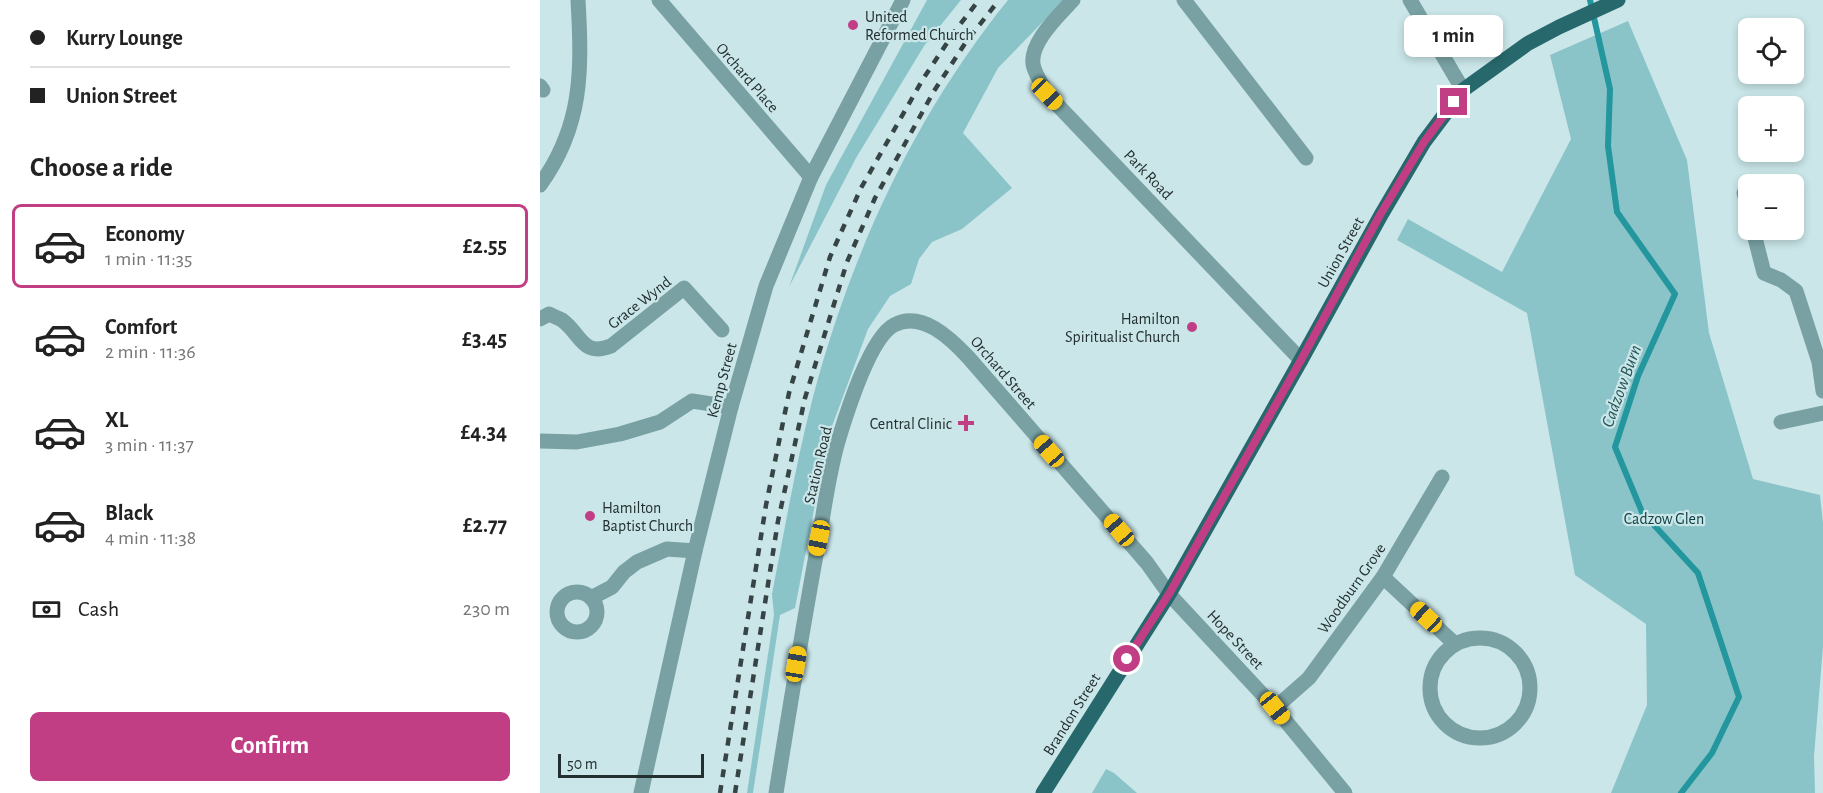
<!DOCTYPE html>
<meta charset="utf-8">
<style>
:root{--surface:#fff;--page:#f6f6f6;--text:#222;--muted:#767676;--line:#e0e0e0;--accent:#c23e84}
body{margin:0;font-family:"Alegreya Sans",sans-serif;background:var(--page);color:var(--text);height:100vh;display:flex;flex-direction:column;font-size:22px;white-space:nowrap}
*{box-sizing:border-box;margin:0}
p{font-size:20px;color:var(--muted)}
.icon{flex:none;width:33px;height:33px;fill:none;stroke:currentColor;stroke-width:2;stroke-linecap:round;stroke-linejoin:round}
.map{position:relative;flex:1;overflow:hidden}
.panel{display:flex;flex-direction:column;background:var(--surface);width:540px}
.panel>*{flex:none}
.banner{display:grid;align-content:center;height:132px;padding:0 30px;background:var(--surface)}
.buttons{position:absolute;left:1198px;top:18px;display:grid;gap:12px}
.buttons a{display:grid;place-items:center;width:66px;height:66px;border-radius:9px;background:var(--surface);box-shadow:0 3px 9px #0003;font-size:30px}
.scale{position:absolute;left:18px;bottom:15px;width:146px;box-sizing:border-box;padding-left:6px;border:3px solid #232e2f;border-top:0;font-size:16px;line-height:21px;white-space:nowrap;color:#232e2f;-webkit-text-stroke:4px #cae6e8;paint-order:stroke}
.end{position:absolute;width:27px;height:27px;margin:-14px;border:8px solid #c23e84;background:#fff;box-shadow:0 0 0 3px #fff}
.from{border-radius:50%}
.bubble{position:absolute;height:42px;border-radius:9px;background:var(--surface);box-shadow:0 3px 9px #0003;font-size:20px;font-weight:700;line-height:42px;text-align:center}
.car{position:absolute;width:18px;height:36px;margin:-18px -9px;border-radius:8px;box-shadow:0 0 4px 2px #0007;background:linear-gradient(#f5c518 24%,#345 0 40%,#f5c518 0 76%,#345 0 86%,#f5c518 0)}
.banner b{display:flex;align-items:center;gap:21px;height:57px;font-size:22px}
.banner b+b{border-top:2px solid var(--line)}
.banner i{width:15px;height:15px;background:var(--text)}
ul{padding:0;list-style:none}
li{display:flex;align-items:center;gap:18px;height:84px;margin:0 12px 9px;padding:0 18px;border:3px solid transparent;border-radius:9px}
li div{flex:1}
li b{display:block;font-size:22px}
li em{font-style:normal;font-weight:700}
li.on{border-color:var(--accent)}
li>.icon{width:54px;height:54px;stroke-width:1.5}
h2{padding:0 30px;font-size:27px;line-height:72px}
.pay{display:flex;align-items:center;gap:15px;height:66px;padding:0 30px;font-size:22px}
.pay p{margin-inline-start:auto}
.button{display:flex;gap:12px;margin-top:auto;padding:12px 30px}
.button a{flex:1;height:69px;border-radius:9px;background:var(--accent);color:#fff;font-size:24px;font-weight:700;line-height:69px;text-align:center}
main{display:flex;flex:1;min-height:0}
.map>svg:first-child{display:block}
</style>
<main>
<section class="panel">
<div class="banner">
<b><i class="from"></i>Kurry Lounge</b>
<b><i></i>Union Street</b>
</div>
<h2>Choose a ride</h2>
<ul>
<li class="on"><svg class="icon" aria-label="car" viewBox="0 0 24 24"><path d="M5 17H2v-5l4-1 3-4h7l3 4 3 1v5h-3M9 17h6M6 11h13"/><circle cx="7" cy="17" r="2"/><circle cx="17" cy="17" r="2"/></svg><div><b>Economy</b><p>1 min · 11:35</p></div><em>£2.55</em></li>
<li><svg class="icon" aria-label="car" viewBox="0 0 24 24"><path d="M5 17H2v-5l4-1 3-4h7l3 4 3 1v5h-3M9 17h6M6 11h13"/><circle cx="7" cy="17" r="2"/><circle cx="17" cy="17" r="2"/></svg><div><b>Comfort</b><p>2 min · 11:36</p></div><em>£3.45</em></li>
<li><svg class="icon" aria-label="car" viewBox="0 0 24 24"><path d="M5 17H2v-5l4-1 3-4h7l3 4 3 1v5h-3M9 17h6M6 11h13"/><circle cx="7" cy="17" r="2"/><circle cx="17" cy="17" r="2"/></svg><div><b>XL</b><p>3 min · 11:37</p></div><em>£4.34</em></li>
<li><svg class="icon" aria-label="car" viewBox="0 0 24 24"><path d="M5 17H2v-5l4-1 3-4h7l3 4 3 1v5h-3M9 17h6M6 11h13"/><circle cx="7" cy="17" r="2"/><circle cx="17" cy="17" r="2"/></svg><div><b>Black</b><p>4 min · 11:38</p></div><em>£2.77</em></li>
</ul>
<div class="pay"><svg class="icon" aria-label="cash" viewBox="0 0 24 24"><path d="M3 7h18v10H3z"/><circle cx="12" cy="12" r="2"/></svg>Cash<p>230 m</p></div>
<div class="button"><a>Confirm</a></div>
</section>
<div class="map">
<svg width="1283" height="793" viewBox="0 0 1283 793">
<rect width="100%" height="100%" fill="#cae6e8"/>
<g fill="#8ac4c9">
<polygon points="387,0 421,0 384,46 316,158 249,287 286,185"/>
<path d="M 468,0 L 524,0 L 458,68 L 423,133 L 472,188 L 422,229 L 392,242 L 379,259 L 371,284 L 350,296 L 328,329 L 288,437 L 255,608 L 240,615 L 213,793 L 207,793 L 234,615 L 232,594 C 245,528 256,462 273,397 C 311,254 374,116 468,0 Z"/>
<polygon points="1088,21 1147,160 1169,333 1213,479 1280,495 1283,523 1283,647 1274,756 1275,793 1071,793 1107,705 1106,624 1035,575 987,313 857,240 868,219 962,272 1031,139 1010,55"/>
<polygon points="566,769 574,773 597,793 552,793"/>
</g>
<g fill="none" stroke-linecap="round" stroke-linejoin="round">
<polyline stroke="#23969e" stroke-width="6" points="1050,0 1070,89 1068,146 1077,212 1135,294 1098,376 1075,447 1102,512 1158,573 1199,697 1172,753 1141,793"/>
<g stroke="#79a1a4" stroke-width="15">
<polyline points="119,0 271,177"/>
<path d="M 533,0 C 519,15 486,46 494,68 C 497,77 503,86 507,94 L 761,360"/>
<polyline points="644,0 766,158"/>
<polyline points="0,86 3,90"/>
<polyline points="1204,193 1209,213"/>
<polyline points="1213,230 1224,273 1241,280 1256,291 1279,362 1283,391"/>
<path d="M 0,319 L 9,314 C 13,316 18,318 22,320 C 42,335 42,357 71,346 L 144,288 L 182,330"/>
<polyline points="1241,422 1283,413"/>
<polyline points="0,441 37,442 80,434 120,422 152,401 191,407"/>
<polyline points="843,577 915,644"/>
<circle cx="37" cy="612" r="20"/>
<polyline points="51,598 72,587 84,572 97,562 127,549 155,551"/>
<circle cx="940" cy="688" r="50"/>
<polyline points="735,708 769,678 843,577 902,477"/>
<path d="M 236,793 C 249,712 262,631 277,550 C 284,513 288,474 299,438 C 307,412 330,338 354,325 C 382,310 411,339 428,357 L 607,563 L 629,594 L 735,708 L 805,793"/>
</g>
<g stroke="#79a1a4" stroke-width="15">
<polyline points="870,0 923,90"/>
<path d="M 0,185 C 43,126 42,70 38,0"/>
<polyline points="101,793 155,551 191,407 226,286 271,177 363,0"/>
</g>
<polyline stroke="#27686d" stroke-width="15" points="503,793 629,594 761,360 841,215 884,142 923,90 987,44 1019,27 1078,0"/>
<g stroke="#374445" stroke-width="4.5" stroke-dasharray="8 8" stroke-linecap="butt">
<polyline points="180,793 226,505 249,393 290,257 321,188 383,79 415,31 439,0"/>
<polyline points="195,793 238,521 265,398 307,262 335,198 394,91 426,42 459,0"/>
</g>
</g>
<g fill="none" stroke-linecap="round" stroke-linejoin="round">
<polyline stroke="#c23e84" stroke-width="8" points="587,659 629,594 761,360 840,215 884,142 914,102"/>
</g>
<g fill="#c23e84" stroke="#cae6e8" stroke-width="2">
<circle cx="313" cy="25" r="6"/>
<circle cx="652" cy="327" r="6"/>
<path d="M423 414h6v6h6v6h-6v6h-6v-6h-6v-6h6z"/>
<circle cx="50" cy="516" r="6"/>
</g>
<g text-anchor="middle" stroke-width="4.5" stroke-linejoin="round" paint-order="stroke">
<g font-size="16" fill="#232e2f" stroke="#cae6e8" text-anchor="start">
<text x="325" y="22">United<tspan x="325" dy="18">Reformed Church</tspan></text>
<text x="640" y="324" text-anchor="end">Hamilton<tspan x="640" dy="18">Spiritualist Church</tspan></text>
<text x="412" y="429" text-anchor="end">Central Clinic</text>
<text x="62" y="513">Hamilton<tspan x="62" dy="18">Baptist Church</tspan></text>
</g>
<g font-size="16" fill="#232e2f" stroke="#cae6e8">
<text transform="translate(208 77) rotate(49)" y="6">Orchard Place</text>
<text transform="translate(609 174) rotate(46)" y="6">Park Road</text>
<text transform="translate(800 252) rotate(-61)" y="6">Union Street</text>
<text transform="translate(99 302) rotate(-38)" y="6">Grace Wynd</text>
<text transform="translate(464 372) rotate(49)" y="6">Orchard Street</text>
<text transform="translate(181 380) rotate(-75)" y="6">Kemp Street</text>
<text transform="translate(277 465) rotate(-77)" y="6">Station Road</text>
<text transform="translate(811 588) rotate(-55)" y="6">Woodburn Grove</text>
<text transform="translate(696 639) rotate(47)" y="6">Hope Street</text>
<text transform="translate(531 714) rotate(-58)" y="6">Brandon Street</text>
</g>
<g font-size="16" fill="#0e4043" stroke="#cae6e8">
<text x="1124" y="524">Cadzow Glen</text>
</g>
<g font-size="18" font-style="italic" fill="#275659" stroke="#cae6e8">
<text transform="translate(1081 386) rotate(-70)" y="6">Cadzow Burn</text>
</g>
</g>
</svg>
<div class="buttons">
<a><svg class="icon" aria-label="locate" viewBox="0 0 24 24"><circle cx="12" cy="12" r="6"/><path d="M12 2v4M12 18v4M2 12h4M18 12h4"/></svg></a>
<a>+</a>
<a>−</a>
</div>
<div class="scale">50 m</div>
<i class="end from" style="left:587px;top:659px"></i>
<i class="end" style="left:914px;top:102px"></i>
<div class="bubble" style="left:864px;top:15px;width:99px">1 min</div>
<i class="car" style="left:507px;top:94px;rotate:136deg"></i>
<i class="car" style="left:509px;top:451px;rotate:319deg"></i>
<i class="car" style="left:579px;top:530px;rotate:319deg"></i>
<i class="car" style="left:279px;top:538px;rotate:191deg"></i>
<i class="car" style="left:886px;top:617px;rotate:313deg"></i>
<i class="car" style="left:256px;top:664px;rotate:9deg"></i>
<i class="car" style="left:735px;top:708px;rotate:141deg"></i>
</div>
</main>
